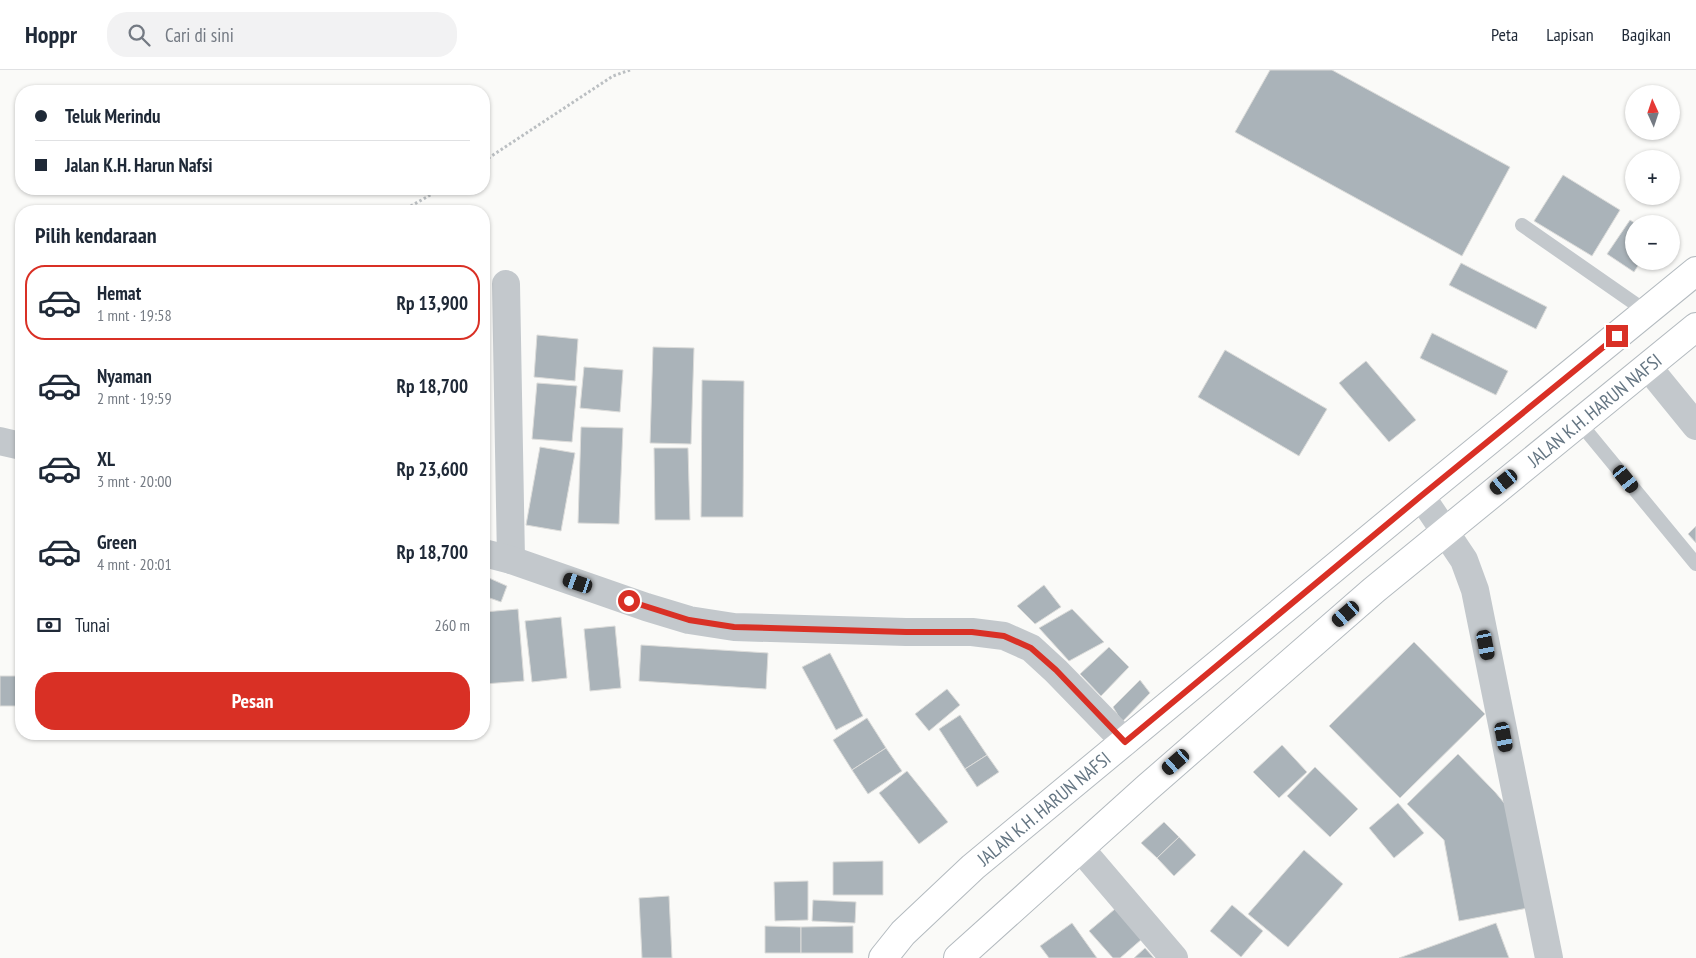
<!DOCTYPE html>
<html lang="id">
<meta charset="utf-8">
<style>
:root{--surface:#fff;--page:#f2f2f3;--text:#1f2937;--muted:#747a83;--line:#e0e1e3;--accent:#d93025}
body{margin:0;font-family:"PT Sans Narrow",sans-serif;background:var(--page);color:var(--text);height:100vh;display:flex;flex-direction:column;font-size:19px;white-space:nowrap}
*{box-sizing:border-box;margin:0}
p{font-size:16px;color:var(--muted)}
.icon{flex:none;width:28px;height:28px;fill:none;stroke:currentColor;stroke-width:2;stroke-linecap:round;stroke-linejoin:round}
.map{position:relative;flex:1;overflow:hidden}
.panel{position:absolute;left:15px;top:135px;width:475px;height:535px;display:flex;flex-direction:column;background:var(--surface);border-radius:20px;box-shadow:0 1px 4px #0004}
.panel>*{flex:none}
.banner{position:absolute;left:15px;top:15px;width:475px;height:110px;border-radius:20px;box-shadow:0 1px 4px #0004;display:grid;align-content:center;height:110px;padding:0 20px;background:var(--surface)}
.needle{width:32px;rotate:357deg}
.fabs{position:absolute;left:1625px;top:15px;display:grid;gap:10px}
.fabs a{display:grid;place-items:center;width:55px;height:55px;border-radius:50%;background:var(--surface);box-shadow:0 1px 4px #0004;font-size:25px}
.end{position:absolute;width:22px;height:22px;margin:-11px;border:6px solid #d93025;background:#fff;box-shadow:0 0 0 2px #fff}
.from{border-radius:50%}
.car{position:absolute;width:15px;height:30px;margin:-15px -8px;border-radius:6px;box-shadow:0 0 4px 1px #0007;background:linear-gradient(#222 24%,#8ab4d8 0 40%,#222 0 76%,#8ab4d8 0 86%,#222 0)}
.banner b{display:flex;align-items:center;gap:18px;height:48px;font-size:19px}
.banner b+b{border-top:1px solid var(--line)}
.banner i{width:12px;height:12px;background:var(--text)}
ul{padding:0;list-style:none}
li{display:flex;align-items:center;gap:15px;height:75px;margin:0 10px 8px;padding:0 10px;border:2px solid transparent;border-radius:20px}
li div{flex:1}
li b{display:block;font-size:19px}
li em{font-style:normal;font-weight:700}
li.active{border-color:var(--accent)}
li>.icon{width:45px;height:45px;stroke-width:1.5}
h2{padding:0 20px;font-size:22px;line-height:60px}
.pay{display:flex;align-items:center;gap:12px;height:55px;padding:0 20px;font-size:19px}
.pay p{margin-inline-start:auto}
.action{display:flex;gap:10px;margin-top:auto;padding:10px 20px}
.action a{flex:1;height:58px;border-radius:20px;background:var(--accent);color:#fff;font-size:20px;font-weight:700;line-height:58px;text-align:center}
header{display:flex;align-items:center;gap:30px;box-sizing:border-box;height:70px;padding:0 25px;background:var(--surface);border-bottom:1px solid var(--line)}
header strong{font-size:24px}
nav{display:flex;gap:28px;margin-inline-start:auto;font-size:18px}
.search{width:350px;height:45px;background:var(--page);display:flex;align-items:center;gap:12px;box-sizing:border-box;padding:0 18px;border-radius:20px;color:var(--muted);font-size:19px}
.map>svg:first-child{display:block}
</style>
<header>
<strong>Hoppr</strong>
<div class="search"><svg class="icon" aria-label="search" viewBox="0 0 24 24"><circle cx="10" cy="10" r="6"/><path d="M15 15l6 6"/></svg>Cari di sini</div>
<nav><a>Peta</a><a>Lapisan</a><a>Bagikan</a></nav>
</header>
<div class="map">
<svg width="1696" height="888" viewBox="0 0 1696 888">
<rect width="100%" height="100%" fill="#fafaf8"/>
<g fill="#aab3b9" stroke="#dcdcda">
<polygon points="1270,0 1332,0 1510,97 1462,186 1235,62"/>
<polygon points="1563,105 1620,140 1592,186 1534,151"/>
<polygon points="1630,150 1636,154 1634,154 1634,191 1641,191 1634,202 1607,184"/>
<polygon points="1461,193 1547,237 1536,259 1449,215"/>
<polygon points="1432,263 1508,301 1496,325 1420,288"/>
<polygon points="537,265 578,269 575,311 534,307"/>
<polygon points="653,277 694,278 691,374 650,373"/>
<polygon points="1225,280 1327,339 1299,386 1198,327"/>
<polygon points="1366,291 1416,350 1389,372 1339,313"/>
<polygon points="584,297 623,300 620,342 580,338"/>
<polygon points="702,310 744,311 743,447 701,447"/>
<polygon points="537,313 577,316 572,372 532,369"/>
<polygon points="581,357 623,358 619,454 578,453"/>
<polygon points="540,377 575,383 561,461 526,455"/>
<polygon points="654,378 688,378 690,450 655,450"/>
<polygon points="1696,456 1696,473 1688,464"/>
<polygon points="489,508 507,516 501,532 484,526"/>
<polygon points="1044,515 1061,537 1035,554 1017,536"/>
<polygon points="518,539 524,611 484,614 484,542"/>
<polygon points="1072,539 1104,572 1069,591 1039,558"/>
<polygon points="561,547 567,608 532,612 525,551"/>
<polygon points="615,556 621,618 590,621 584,559"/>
<polygon points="1414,572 1485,644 1400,728 1329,656"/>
<polygon points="641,575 768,583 766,619 639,611"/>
<polygon points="1109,577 1129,597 1101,626 1080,604"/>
<polygon points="830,583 863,646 836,660 802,597"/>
<rect x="0" y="606" width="21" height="30"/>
<polygon points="1140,610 1150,623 1122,652 1113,637"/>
<polygon points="947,619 960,635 929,661 915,644"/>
<polygon points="960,645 987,685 965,699 939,659"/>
<polygon points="867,648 886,678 852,700 833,670"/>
<polygon points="1282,675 1307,702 1279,728 1253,702"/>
<polygon points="886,678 902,701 868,724 852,700"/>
<polygon points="1458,684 1495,722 1510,740 1528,838 1459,851 1444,770 1407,734"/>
<polygon points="987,685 999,702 977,717 965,699"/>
<polygon points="1315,697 1358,739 1330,767 1287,726"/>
<polygon points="907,701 948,752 919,774 879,723"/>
<polygon points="1398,733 1424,763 1394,788 1369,758"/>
<polygon points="1164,752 1179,767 1157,788 1141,773"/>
<polygon points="1179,767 1196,785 1174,806 1157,788"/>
<polygon points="1304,780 1343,814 1288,877 1248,844"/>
<polygon points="883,791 883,825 833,825 833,792"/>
<polygon points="808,811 808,850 775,851 774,812"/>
<polygon points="669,826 672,888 642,888 639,828"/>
<polygon points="813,830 856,832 855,853 812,851"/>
<polygon points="1232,835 1263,861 1241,887 1210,861"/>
<polygon points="1115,839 1142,869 1120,888 1113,888 1089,861"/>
<polygon points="1072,853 1097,888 1049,888 1040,876"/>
<polygon points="1496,853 1509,888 1399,888"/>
<polygon points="765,856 801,857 801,883 765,883"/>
<polygon points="853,856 853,883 801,883 801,857"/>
<polygon points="1145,878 1154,888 1134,888"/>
</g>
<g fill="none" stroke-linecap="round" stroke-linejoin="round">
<defs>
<g id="secondary">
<path id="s1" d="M 883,888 L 903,863 L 973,797 L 1421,426 L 1696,201"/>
<path id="s2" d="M 958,888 L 1148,717 L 1374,520 L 1696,257"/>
</g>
</defs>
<use href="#secondary" stroke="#b3babf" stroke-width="30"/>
<g stroke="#bbbfc2" stroke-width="3" stroke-dasharray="2.5 2.5" stroke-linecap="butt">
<polyline points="484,91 613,6 630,0"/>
<polyline points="402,141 441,119"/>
</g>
<g stroke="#c3c8cc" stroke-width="14">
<polyline points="1522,155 1647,242"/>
<polyline points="1579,352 1696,494"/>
</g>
<g stroke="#c3c8cc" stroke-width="28">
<polyline points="506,214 511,490"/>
<polyline points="1648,297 1696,356"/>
<polyline points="0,371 21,376"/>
<polyline points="1421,426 1464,490 1475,520 1549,888"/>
<polyline points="484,483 511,490 646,537 689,550 734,557 906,562 972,562 1004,566 1031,578 1056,601 1125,672"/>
<polyline points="1080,778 1174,888"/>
</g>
<use href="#secondary" stroke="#fff" stroke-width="28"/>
</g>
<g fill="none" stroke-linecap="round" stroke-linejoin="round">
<polyline stroke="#d93025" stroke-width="6" points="629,531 689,550 734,557 906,562 972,562 1004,566 1031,578 1056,600 1125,672 1421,426 1617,266"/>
</g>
<g text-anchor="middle" stroke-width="5" stroke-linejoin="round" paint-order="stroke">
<g font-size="19" fill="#657683" stroke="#fff">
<text dy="7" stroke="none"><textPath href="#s2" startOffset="840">JALAN K.H. HARUN NAFSI</textPath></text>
<text dy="7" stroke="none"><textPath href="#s1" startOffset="220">JALAN K.H. HARUN NAFSI</textPath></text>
</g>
</g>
</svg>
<div class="fabs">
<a><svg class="needle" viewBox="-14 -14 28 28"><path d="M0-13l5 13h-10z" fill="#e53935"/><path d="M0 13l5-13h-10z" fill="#747a83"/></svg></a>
<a>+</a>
<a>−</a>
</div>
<i class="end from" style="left:629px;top:531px"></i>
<i class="end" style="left:1617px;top:266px"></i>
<i class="car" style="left:1626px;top:409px;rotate:141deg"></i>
<i class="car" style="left:1504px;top:412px;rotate:231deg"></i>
<i class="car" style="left:578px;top:513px;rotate:289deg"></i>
<i class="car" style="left:1346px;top:544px;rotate:229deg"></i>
<i class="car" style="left:1486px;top:575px;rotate:169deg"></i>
<i class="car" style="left:1504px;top:667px;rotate:169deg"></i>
<i class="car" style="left:1176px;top:692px;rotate:229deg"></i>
<div class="banner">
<b><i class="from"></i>Teluk Merindu</b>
<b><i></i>Jalan K.H. Harun Nafsi</b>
</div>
<section class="panel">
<h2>Pilih kendaraan</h2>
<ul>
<li class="active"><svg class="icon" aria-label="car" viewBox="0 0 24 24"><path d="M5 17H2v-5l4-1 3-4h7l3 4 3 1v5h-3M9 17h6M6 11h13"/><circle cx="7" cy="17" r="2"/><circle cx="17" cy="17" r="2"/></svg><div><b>Hemat</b><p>1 mnt · 19:58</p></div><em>Rp 13,900</em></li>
<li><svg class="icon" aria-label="car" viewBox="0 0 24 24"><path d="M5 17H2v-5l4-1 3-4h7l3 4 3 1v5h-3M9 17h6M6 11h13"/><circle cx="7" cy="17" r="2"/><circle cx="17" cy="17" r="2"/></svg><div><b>Nyaman</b><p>2 mnt · 19:59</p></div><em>Rp 18,700</em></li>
<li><svg class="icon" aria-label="car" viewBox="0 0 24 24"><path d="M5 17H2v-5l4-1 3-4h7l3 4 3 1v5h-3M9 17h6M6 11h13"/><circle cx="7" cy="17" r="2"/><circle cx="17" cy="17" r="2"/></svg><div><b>XL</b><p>3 mnt · 20:00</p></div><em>Rp 23,600</em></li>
<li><svg class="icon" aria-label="car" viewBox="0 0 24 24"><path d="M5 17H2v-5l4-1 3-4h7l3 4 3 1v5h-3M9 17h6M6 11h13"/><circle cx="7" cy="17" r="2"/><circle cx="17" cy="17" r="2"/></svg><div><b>Green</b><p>4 mnt · 20:01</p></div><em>Rp 18,700</em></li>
</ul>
<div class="pay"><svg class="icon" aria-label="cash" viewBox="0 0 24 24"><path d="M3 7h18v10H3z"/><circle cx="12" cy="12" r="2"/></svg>Tunai<p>260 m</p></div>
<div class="action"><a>Pesan</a></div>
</section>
</div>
